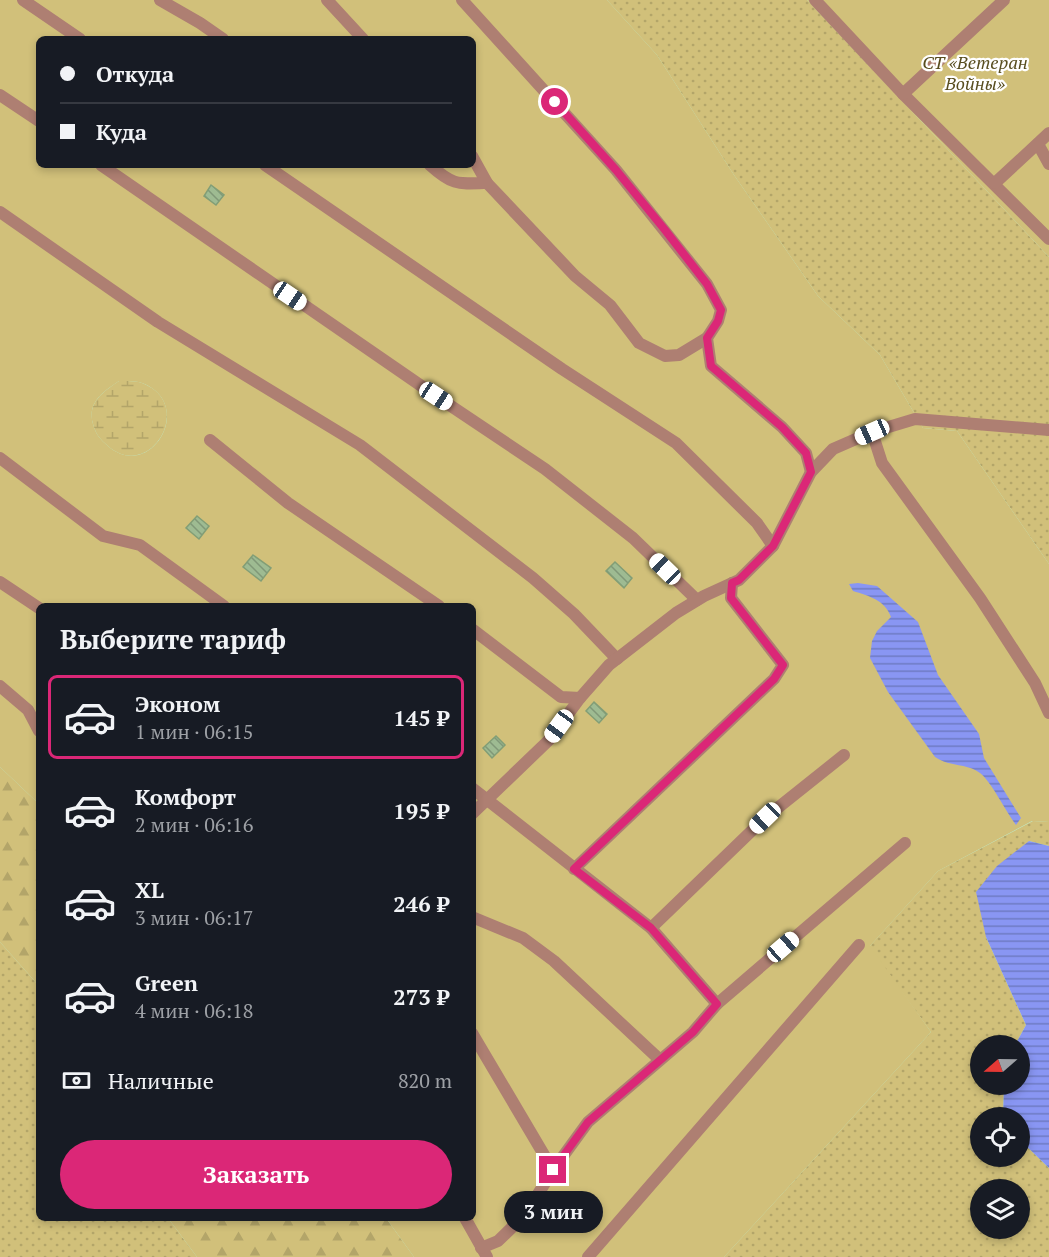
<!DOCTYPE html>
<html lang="ru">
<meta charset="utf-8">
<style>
:root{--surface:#171b24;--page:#242831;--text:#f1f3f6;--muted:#9ea1a6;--line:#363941;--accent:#db2777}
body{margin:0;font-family:"PT Serif",serif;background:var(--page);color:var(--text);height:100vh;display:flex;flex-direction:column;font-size:22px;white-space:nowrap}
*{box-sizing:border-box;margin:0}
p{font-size:20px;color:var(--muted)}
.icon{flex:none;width:33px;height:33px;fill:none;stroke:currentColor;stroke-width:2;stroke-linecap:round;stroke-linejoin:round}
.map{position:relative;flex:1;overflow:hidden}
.drawer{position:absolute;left:36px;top:603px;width:440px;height:618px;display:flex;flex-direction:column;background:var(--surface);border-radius:9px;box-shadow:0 3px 9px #0003}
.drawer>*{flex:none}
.hud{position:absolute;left:36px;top:36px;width:440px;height:132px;border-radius:9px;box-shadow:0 3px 9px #0003;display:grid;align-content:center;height:132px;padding:0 24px;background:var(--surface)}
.needle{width:39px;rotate:250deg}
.controls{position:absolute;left:970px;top:1035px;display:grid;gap:12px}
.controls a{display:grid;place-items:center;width:60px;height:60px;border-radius:50%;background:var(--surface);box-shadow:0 3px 9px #0003;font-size:30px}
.end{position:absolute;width:27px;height:27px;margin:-14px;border:8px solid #db2777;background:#fff;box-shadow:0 0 0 3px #fff}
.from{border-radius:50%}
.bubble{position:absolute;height:42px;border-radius:21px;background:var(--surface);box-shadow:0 3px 9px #0003;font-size:20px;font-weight:700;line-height:42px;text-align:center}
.car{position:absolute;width:18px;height:36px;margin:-18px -9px;border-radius:8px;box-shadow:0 0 4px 2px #0007;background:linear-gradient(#fff 24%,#345 0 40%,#fff 0 76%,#345 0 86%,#fff 0)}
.hud b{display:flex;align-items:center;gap:21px;height:57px;font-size:22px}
.hud b+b{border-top:2px solid var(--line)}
.hud i{width:15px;height:15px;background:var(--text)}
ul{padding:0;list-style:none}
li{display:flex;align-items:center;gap:18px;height:84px;margin:0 12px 9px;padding:0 12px;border:3px solid transparent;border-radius:9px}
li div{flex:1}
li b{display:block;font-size:22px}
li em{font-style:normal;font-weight:700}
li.current{border-color:var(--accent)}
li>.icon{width:54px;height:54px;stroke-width:1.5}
h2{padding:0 24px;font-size:27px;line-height:72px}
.pay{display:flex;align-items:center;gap:15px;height:66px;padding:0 24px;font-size:22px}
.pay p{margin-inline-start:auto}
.cta{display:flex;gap:12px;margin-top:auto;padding:12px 24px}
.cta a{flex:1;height:69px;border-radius:36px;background:var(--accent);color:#fff;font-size:24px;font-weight:700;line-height:69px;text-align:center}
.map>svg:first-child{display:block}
</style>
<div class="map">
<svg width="1049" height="1257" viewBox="0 0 1049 1257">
<defs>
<pattern id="grass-dots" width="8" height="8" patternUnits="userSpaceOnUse" patternTransform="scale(1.5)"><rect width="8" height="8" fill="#d1c07a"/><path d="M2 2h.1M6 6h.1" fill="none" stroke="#b3a569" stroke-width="1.8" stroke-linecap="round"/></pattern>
<pattern id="forest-firs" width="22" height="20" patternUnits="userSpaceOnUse" patternTransform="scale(1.5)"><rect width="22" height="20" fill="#d1c07a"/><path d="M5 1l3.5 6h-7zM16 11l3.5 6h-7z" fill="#b3a569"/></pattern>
<pattern id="wetland-marsh" width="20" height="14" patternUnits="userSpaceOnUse" patternTransform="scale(1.5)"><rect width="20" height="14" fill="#d1c07a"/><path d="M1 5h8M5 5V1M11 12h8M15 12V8" fill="none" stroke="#b3a569"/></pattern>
<pattern id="water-rules" width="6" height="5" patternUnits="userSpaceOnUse" patternTransform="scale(1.5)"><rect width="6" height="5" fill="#8996f3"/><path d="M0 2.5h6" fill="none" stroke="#6f7bc4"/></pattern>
<pattern id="building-back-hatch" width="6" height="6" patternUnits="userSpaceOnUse" patternTransform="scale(1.5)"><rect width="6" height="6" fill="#9ebb92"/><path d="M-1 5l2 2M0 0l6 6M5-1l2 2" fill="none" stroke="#809877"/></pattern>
</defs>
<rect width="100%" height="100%" fill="#beefcf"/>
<g fill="url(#grass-dots)" fill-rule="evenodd">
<polygon points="607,0 807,0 1049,257 1049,564 957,431 923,428 880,355 818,296 734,175 657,55"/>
<path d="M 1033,821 L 1049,822 L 1049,846 L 1029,841 L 986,937 L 1026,1025 L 1015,1045 L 981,1046 L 981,1084 L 1004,1085 L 1003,1117 L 981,1118 L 981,1156 L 1020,1156 L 1020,1140 L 1049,1168 L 1049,1257 L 724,1257 L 931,1032 L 869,947 L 938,871 ZM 981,1190 L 1020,1190 L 1020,1228 L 981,1228 Z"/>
<polygon points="0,942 39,986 39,1218 168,1218 197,1257 0,1257"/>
</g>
<g fill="url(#forest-firs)">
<polygon points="0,767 39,804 39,986 0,942"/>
<polygon points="168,1218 386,1218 414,1257 197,1257"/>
</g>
<path fill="url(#wetland-marsh)" d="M 119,381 C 126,381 136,381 142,383 C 197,404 150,483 108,446 C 100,439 96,435 93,424 C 87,402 103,392 119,381 Z"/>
<g fill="#d1c07a" fill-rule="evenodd">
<path d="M 0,0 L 607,0 L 657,55 L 734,175 L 818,296 L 880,355 L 923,428 L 957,431 L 1049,564 L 1049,822 L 1032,821 L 938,871 L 870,946 L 931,1032 L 724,1257 L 414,1257 L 386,1218 L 472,1218 L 472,606 L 39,606 L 39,804 L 0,767 ZM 39,39 L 472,39 L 472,165 L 39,165 ZM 119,381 C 126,381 136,381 142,383 C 197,404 150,483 108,446 C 100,439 96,435 93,424 C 87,402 103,392 119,381 Z"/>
<polygon points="807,0 1049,0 1049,257"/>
</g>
<g fill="url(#water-rules)">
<path d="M 858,583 L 877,586 L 918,622 L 938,675 L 979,734 L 984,758 L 1021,818 L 1016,825 C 1006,812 991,781 980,773 C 967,763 949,767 935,757 L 888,692 L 870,658 L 872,641 L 877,631 L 891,617 C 885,600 869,596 853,591 L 849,584 Z"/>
<polygon points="1029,841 1049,846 1049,1168 1020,1140 1020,1118 1003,1117 1004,1085 1020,1084 1020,1046 1015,1045 1026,1025 986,937 976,892 997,866"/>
</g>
<g fill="url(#building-back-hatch)" stroke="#829e76" stroke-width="1.5">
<polygon points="211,185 224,195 216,205 204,196"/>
<polygon points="197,516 209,526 199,539 186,528"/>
<polygon points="253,555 271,568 261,581 243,567"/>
<polygon points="615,562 632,578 624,588 606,571"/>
<polygon points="594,702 607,714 599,723 586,711"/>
<polygon points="496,736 505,745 492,758 483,748"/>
</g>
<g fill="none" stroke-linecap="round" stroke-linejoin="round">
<g stroke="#ae7f72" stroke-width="12">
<polyline points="23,0 80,39"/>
<polyline points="160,0 200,23 223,39"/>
<polyline points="327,0 363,39"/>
<polyline points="462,0 616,170 707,284 721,310 718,321 707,338 711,366 782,427 806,453 811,472"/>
<polyline points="815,0 903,94 1049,239"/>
<polyline points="903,94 1004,0"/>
<polyline points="0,95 39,121"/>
<polyline points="1038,144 1049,164"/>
<polyline points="472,156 487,183"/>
<polyline points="101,165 436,396 545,469 633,538 697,600"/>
<polyline points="265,165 562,369 676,443 757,523 773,546"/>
<path d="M 430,165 C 452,185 457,184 487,183 L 575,276 L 610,305 L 639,343 L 665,356 L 679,355 L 707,338"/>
<polyline points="995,183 1049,133"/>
<polyline points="0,212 158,322 360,445 533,578 574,614 617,659"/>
<polyline points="872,432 882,463 980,598 1035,683 1049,713"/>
<polyline points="210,440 288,503 439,606"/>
<polyline points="0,458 103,536 140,545 224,606"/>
<polyline points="0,582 39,608"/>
<polyline points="472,629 561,697 580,698"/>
<polyline points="0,686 28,710 39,731"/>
<polyline points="472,788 651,928 717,1004"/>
<polyline points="472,814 549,740 580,698 609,665 676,613 704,596 739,580 773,546 811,472 833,449 872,432 915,419 1049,430"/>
<polyline points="574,869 774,679 783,665 731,598 732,583"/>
<polyline points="472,917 523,938 554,961 659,1059"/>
<polyline points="651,928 765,818 844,755"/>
<polyline points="472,1033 553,1170"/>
<polyline points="465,1218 487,1257"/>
<polyline points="481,1248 498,1241 525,1215 553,1170 588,1122 693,1032 717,1004 905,843"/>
<polyline points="588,1257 859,945"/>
</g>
</g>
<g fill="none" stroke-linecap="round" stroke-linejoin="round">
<polyline stroke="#db2777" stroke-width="8" points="553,1170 588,1122 693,1032 717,1004 651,928 574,869 774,679 783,665 731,598 732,583 739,580 773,546 811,472 806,453 782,427 711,366 707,338 718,321 721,310 707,284 665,230 616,170 555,102"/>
</g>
<g text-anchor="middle" stroke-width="4.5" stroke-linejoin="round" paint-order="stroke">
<g font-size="18" font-style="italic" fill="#584d1f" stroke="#fff">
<text x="975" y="69">СТ «Ветеран<tspan x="975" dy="21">Войны»</tspan></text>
</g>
</g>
</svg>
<div class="controls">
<a><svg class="needle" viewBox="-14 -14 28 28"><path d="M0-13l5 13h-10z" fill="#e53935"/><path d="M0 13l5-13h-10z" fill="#9ea1a6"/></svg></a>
<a><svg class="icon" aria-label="locate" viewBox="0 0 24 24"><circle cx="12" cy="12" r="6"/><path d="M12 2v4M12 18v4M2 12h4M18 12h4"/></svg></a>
<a><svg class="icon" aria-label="layers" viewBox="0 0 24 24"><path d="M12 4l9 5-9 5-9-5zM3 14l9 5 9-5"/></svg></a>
</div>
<i class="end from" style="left:555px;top:102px"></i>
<i class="end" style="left:553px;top:1170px"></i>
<div class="bubble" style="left:504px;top:1191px;width:99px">3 мин</div>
<i class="car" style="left:290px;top:296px;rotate:124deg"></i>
<i class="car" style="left:436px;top:396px;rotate:123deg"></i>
<i class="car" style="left:872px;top:432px;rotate:246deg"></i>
<i class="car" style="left:665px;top:569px;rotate:314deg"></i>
<i class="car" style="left:559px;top:726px;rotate:216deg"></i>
<i class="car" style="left:765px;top:818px;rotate:226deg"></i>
<i class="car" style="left:783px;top:947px;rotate:49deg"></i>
<div class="hud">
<b><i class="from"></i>Откуда</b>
<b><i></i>Куда</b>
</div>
<section class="drawer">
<h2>Выберите тариф</h2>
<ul>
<li class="current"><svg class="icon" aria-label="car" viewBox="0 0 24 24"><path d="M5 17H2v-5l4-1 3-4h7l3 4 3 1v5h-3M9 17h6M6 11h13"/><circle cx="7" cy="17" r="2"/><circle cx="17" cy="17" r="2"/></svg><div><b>Эконом</b><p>1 мин · 06:15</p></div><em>145 ₽</em></li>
<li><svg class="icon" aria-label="car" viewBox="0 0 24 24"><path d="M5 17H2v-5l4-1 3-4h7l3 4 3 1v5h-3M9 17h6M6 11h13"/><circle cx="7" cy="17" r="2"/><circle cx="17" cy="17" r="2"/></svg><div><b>Комфорт</b><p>2 мин · 06:16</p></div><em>195 ₽</em></li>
<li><svg class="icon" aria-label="car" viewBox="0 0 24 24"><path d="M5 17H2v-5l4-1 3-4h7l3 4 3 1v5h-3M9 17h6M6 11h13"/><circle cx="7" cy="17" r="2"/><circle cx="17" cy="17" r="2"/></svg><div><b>XL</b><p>3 мин · 06:17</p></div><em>246 ₽</em></li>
<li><svg class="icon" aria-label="car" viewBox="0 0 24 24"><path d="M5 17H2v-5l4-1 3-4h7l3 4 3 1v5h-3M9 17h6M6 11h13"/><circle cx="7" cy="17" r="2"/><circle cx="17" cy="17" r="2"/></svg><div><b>Green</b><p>4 мин · 06:18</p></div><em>273 ₽</em></li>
</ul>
<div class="pay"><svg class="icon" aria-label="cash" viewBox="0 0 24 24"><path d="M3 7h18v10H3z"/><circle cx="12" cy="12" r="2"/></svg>Наличные<p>820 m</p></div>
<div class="cta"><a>Заказать</a></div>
</section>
</div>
